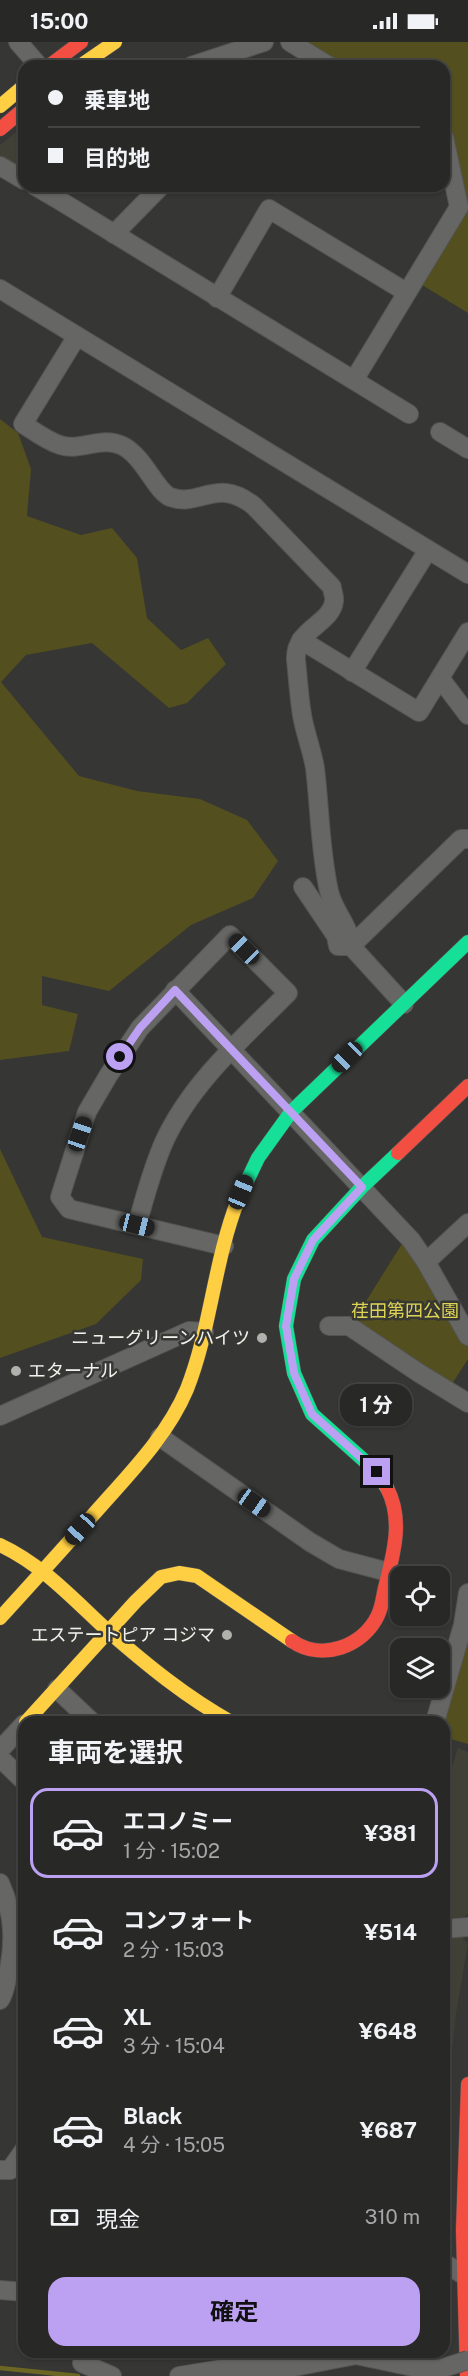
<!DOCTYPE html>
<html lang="ja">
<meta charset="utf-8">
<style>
:root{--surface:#282827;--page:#343433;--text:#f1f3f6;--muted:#a5a6a7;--line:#444;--accent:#bca0f2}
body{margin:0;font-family:"Public Sans","Noto Sans JP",sans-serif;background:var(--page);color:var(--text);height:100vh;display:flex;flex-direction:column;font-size:22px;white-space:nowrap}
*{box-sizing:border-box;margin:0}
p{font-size:20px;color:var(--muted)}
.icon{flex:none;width:33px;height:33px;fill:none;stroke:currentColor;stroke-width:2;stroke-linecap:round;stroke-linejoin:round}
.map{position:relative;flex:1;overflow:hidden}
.drawer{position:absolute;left:18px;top:1674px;width:432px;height:642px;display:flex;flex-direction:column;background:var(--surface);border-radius:18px;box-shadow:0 2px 4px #0004,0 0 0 2px var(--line)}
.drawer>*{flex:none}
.guide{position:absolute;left:18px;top:18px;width:432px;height:132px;border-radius:18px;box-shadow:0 2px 4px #0004,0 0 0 2px var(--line);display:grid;align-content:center;height:132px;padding:0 30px;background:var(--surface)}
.buttons{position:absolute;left:390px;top:1524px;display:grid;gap:12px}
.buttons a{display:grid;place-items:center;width:60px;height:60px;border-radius:12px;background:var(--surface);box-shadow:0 2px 4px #0004,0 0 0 2px var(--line);font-size:30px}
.end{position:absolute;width:27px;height:27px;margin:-14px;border:8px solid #bca0f2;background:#111;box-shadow:0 0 0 3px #111}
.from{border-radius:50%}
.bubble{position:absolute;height:42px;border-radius:18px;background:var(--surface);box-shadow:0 2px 4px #0004,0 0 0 2px var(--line);font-size:20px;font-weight:700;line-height:42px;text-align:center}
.car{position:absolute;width:18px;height:36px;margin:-18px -9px;border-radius:8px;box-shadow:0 0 4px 2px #0007;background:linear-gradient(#222 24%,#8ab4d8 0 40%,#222 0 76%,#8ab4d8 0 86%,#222 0)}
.guide b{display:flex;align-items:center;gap:21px;height:57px;font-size:22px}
.guide b+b{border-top:2px solid var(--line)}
.guide i{width:15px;height:15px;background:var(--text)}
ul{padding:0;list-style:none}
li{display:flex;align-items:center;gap:18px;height:90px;margin:0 12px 9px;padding:0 18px;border:3px solid transparent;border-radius:18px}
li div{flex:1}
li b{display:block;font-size:22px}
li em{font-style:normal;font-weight:700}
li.on{border-color:var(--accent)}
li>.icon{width:54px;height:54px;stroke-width:1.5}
h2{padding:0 30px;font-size:27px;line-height:72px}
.pay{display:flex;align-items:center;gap:15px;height:66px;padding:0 30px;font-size:22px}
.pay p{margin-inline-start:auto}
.cta{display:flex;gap:12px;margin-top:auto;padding:12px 30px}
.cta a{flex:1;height:69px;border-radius:18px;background:var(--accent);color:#111;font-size:24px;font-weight:700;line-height:69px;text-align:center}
.status{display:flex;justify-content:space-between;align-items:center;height:42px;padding:0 30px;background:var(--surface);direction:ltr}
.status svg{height:16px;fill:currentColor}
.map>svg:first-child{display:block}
</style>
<div class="status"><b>15:00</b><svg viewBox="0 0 49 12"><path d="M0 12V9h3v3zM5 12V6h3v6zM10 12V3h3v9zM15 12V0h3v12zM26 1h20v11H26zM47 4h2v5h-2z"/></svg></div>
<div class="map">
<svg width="468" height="2334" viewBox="0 0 468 2334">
<rect width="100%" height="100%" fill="#363634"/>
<g fill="#404037">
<polygon points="24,84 24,133 0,120 0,103"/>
<polygon points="458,1706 468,1710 468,1872 464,1875 444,1877 444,1832 449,1825 452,1796 447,1776 451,1760 451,1728"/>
<polygon points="459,1892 468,1902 456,1971 449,2038 444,2037 444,1894"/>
</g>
<g fill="#534f1e">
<polygon points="306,0 468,0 468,271 422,243 421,238 467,165 444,88 444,24 344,24"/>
<polygon points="0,377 18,391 31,427 27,474 81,493 112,486 137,516 147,576 181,608 208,596 226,622 187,661 169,666 92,601 26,613 1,640 79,734 137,749 200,757 247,778 278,819 253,856 191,883 109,949 42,934 42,963 78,972 69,1009 0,1018"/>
<polygon points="0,1107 42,1195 143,1217 141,1238 96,1282 0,1316"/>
<polygon points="405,1197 468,1301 468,1317 450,1345 353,1280"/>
<polygon points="468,1585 468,1702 444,1695 444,1680"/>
<path d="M 380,2310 L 441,2310 C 428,2325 398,2313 380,2310 Z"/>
</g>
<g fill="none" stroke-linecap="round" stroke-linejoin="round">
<polyline stroke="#6c6624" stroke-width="4.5" points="0,2326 78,2334"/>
<defs>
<g id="street">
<polyline points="18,0 39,24"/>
<polyline points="290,0 329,24"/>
<polyline points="191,24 264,0"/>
<polyline points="0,124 24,138"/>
<polyline points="35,144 54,155"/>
<polyline points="61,144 54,155 409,372"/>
<polyline points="114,192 161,144"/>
<polyline points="0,247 468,532"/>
<polyline points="217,256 269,167 406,250"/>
<path d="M 77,294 L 23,382 C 34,389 47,399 60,403 C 81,410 101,393 123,404 C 144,415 156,449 170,455 C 200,466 217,434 254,464 L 332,545 C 332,549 335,555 334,559 C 332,582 294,587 296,618 C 298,636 299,655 302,673 C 305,691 312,708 315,726 C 320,767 320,809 329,849 C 333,869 350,884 351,904 L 404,962"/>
<polyline points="354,338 459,165 444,95"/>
<polyline points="440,390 468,407"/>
<polyline points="301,598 419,670 468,590"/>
<polyline points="352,630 428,508"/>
<polyline points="440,636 468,673"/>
<polyline points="303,845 336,894 338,904 351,904 461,797 468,797"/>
<polyline points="175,948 411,1198 426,1220 468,1294"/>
<path d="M 137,1183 C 145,1155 152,1127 164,1100 C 191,1041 243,996 288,951 L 230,893 L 140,986 L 108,1034 L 87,1070 L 60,1155 L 69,1167 L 224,1204"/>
<polyline points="426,1220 468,1181"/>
<polyline points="329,1284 349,1284 419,1331 468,1361"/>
<polyline points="0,1374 189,1289 204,1290"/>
<polyline points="160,1395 310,1500 339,1517 388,1530"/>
<polyline points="57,1647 92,1680"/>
<polyline points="435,1680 463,1583 468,1551"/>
<polyline points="0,1708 24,1682"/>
<polyline points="0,1716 24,1739"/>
<path d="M 0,1841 C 14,1871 15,1900 8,1932 C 6,1941 5,1950 0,1958"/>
<polyline points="444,1887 468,1885"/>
<polyline points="0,2128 10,2128 24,2108"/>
<polyline points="444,2221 462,2232"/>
<polyline points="0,2248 24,2250"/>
<polyline points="82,2321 112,2334"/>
<polyline points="179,2334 222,2327 294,2325 356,2313 418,2326 440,2327"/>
</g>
<g id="fast">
<polyline points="238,1158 258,1116 291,1070 468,900"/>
<polyline points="387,1446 377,1430 312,1372 294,1331 286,1284 294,1237 313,1198 362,1145 398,1111"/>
</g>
<g id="slow">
<polyline points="80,24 115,0"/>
<polyline points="0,64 24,44"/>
<path d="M 0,1503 C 43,1523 74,1558 108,1589 C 147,1623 186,1655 231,1680"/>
<path d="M 0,1576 C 34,1539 67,1502 101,1464 C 133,1428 168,1392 187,1347 C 211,1286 214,1219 238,1158"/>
<polyline points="26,1680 136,1559 161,1535 179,1531 197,1534 292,1599"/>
</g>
<g id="jam">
<polyline points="49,24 81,0"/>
<polyline points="0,87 24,67"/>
<polyline points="398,1111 468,1044"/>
<path d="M 292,1599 C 322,1620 364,1604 378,1573 C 382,1565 383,1554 385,1546 C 393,1513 404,1478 387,1446"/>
<polyline points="467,2334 463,2188 468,2042"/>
</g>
</defs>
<use href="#street" stroke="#545453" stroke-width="20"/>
<use href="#fast" stroke="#545453" stroke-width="15"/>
<use href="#slow" stroke="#545453" stroke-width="15"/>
<use href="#jam" stroke="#545453" stroke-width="15"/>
<use href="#street" stroke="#666664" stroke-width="18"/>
<use href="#fast" stroke="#16e098" stroke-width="14"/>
<use href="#slow" stroke="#ffcf43" stroke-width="14"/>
<use href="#jam" stroke="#f24e42" stroke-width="14"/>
<defs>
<polyline id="street-bridge" points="440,2327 468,2318"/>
</defs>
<use href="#street-bridge" stroke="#545453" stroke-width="20" stroke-linecap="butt"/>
<use href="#street-bridge" stroke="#666664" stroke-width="18"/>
</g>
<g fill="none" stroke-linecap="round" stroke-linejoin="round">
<polyline stroke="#bca0f2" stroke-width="8" points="120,1015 140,986 175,948 362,1145 313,1198 294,1237 286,1284 294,1331 312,1372 377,1430"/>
</g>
<g fill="#b0b0ad" stroke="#373733" stroke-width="2">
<circle cx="262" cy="1296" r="6"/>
<circle cx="16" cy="1329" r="6"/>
<circle cx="227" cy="1593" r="6"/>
</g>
<g text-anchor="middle" stroke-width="5" stroke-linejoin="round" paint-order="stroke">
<g font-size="18" fill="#ddd355" stroke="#373733">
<text x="405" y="1275">荏田第四公園</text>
</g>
<g font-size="18" fill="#f1f1ee" stroke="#373733" text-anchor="end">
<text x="250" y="1302">ニューグリーンハイツ</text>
<text x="28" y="1335" text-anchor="start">エターナル</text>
<text x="215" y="1599">エステートピア コジマ</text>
</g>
</g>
</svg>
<div class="buttons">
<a><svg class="icon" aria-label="locate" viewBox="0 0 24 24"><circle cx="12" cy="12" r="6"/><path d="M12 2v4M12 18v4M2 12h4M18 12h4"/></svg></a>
<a><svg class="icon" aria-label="layers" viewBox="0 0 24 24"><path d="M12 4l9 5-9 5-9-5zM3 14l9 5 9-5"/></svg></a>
</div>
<i class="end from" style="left:120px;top:1015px"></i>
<i class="end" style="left:377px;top:1430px"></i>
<div class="bubble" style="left:340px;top:1342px;width:72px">1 分</div>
<i class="car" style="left:244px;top:907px;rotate:315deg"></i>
<i class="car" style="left:347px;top:1015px;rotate:225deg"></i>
<i class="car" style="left:80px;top:1092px;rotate:19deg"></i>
<i class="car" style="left:241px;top:1150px;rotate:22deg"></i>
<i class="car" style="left:137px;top:1183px;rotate:104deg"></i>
<i class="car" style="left:254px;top:1461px;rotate:125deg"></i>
<i class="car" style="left:80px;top:1487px;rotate:222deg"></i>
<div class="guide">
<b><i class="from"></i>乗車地</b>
<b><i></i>目的地</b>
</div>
<section class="drawer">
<h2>車両を選択</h2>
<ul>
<li class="on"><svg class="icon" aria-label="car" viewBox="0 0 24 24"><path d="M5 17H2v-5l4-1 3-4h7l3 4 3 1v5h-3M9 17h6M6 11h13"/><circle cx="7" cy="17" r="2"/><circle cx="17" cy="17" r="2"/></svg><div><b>エコノミー</b><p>1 分 · 15:02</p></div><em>¥381</em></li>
<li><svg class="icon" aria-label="car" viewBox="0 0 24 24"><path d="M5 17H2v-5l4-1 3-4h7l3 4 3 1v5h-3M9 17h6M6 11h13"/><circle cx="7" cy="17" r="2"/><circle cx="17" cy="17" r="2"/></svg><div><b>コンフォート</b><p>2 分 · 15:03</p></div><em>¥514</em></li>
<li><svg class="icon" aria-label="car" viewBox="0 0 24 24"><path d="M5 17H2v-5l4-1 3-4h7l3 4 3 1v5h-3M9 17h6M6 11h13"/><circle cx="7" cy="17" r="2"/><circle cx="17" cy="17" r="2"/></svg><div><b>XL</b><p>3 分 · 15:04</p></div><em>¥648</em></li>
<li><svg class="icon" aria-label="car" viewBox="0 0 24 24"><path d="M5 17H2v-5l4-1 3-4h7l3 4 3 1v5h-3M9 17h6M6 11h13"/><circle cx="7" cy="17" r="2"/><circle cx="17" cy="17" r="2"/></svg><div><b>Black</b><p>4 分 · 15:05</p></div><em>¥687</em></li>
</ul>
<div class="pay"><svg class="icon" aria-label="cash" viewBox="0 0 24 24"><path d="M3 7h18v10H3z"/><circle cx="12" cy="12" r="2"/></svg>現金<p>310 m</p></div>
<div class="cta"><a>確定</a></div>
</section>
</div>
